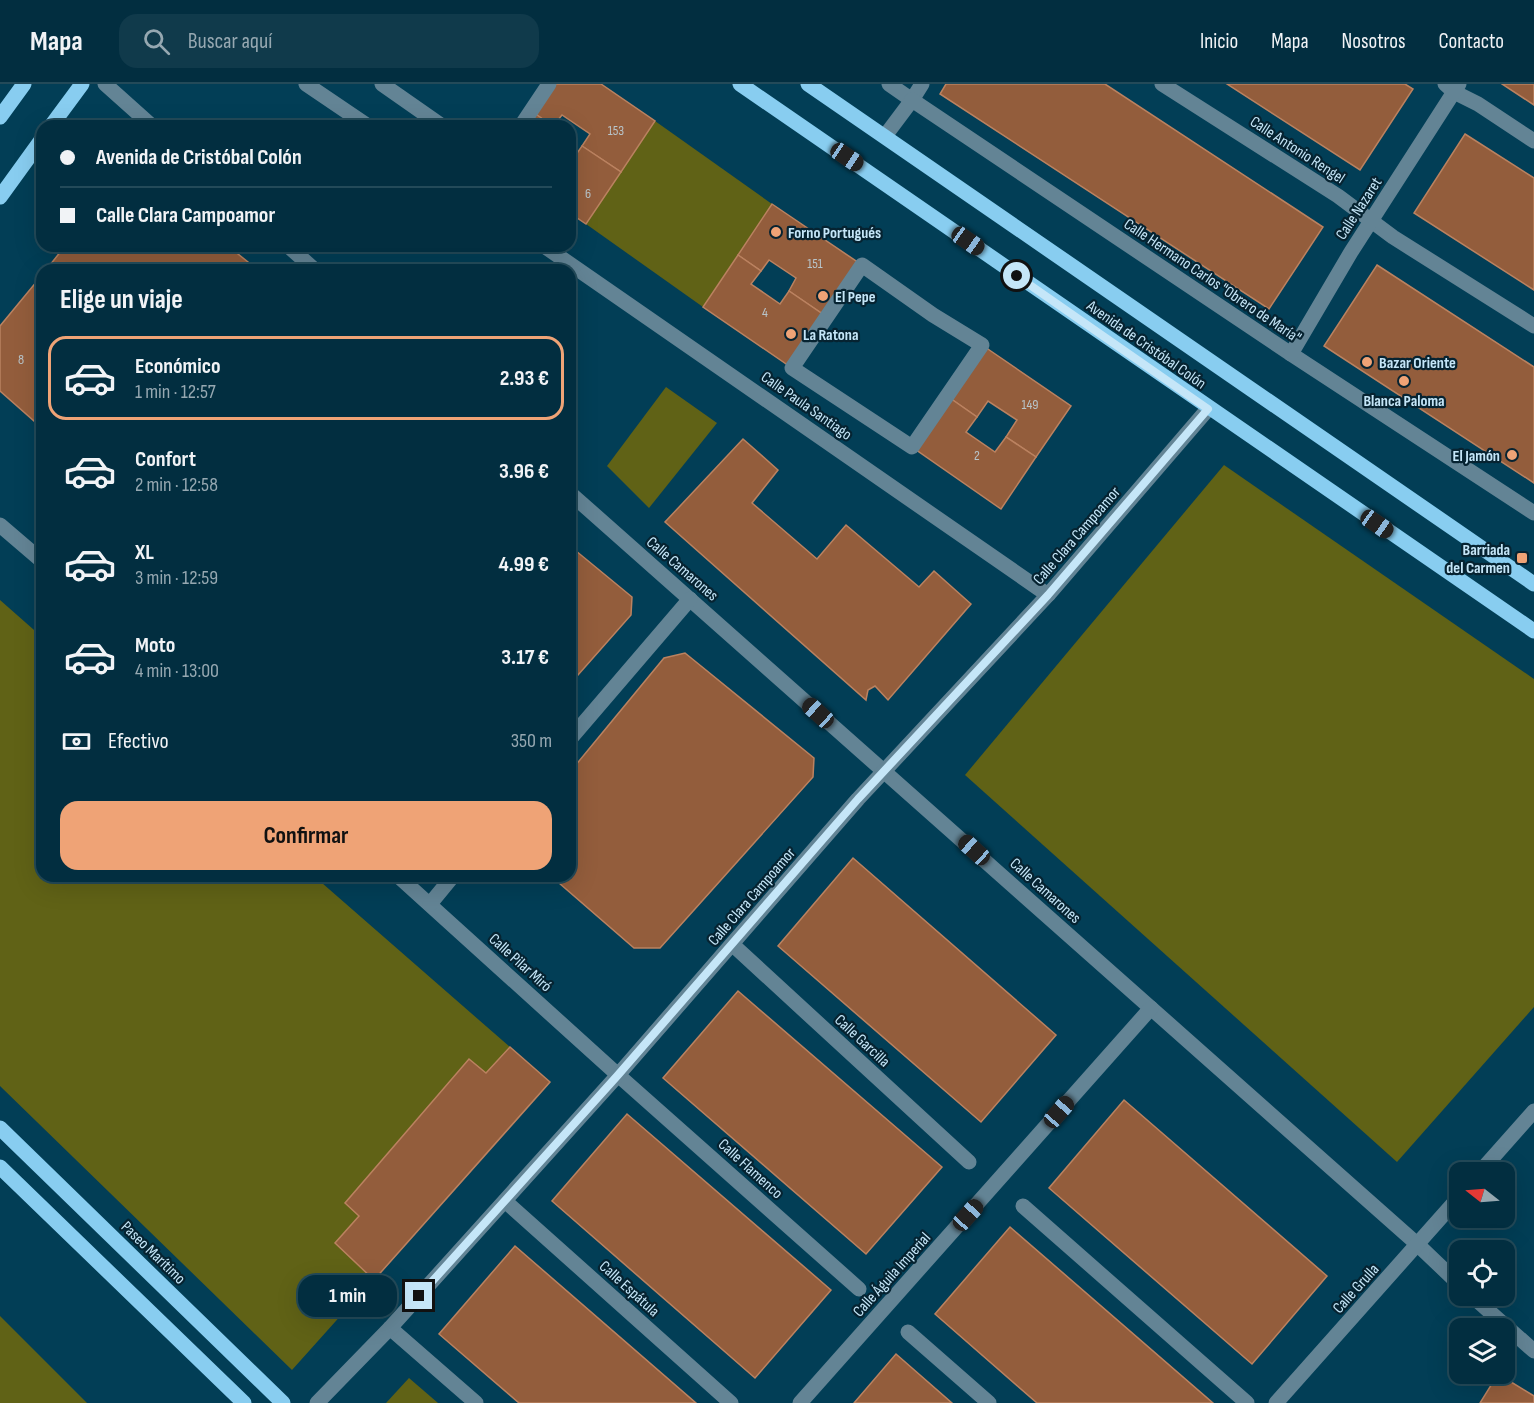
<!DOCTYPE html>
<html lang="es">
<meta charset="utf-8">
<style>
:root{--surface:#022e40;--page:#103a4b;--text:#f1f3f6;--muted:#96a8b1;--line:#234a59;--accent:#efa376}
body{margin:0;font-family:"Sofia Sans Condensed",sans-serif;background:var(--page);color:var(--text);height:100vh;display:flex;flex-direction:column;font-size:22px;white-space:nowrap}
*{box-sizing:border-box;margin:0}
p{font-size:20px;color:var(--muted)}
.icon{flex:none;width:33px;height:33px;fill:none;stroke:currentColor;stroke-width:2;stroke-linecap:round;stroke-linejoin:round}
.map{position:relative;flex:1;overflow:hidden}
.drawer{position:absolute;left:36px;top:180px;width:540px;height:618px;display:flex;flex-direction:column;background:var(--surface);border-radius:18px;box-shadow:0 6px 24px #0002,0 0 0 2px var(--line)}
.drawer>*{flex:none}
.top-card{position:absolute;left:36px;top:36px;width:540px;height:132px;border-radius:18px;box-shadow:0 6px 24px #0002,0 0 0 2px var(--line);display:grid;align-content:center;height:132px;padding:0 24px;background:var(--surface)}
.needle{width:39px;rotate:287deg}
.buttons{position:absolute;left:1449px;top:1078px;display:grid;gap:12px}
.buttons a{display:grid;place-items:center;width:66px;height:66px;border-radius:12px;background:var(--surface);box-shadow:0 6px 24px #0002,0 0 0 2px var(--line);font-size:30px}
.end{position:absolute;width:27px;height:27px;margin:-14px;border:8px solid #c5e6f8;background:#111;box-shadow:0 0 0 3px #111}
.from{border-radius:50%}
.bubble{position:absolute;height:42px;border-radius:18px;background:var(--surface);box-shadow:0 6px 24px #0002,0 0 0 2px var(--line);font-size:20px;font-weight:700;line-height:42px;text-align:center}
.car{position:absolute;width:18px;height:36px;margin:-18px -9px;border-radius:8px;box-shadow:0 0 4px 2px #0007;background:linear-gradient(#222 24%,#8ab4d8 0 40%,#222 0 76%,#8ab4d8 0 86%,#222 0)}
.top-card b{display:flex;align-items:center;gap:21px;height:57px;font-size:22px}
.top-card b+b{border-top:2px solid var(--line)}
.top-card i{width:15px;height:15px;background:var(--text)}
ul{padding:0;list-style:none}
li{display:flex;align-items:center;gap:18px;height:84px;margin:0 12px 9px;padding:0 12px;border:3px solid transparent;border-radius:18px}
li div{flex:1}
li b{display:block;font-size:22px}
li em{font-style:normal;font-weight:700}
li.on{border-color:var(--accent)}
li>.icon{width:54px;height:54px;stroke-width:1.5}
h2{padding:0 24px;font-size:27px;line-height:72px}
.pay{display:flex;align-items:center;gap:15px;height:66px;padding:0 24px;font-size:22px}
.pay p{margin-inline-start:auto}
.button{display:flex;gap:12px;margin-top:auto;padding:12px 24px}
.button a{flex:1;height:69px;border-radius:18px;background:var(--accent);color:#111;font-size:24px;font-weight:700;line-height:69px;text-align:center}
header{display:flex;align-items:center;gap:36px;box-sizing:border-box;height:84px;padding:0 30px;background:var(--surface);border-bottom:2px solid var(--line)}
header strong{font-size:28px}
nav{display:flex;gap:33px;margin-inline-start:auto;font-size:21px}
.search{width:420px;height:54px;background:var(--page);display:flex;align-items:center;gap:15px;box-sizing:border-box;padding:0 21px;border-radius:18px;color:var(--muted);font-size:22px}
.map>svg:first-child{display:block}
</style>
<header>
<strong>Mapa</strong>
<div class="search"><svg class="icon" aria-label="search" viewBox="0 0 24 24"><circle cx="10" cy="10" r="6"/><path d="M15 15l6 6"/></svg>Buscar aquí</div>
<nav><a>Inicio</a><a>Mapa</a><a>Nosotros</a><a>Contacto</a></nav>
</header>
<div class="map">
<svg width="1534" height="1319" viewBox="0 0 1534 1319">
<rect width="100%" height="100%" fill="#023e56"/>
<g fill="#606216">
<polygon points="655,37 772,120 703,223 586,140"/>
<polygon points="666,303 717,339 649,424 607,382"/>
<polygon points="1224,381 1534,595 1534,923 1397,1078 965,691"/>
<polygon points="0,516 42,553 42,792 314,792 550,998 292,1286 0,1002"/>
<polygon points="0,1232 87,1319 0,1319"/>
<polygon points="409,1294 438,1319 386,1319"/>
</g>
<g fill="#935d3c" stroke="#bb8260" stroke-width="1.5">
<polygon points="549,0 601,0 655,37 621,88 582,62 590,50 562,31 553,42 531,27"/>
<polygon points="946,0 1105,0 1323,143 1269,225 940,10"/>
<polygon points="1227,0 1405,0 1413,5 1360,86"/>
<polygon points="1502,0 1534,0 1534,21"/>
<polygon points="531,27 553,42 521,42"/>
<polygon points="1465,50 1534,94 1534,206 1414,129"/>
<polygon points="582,62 621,88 586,140 570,129 570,73 573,75"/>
<polygon points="772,120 862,181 827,233 789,207 796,194 769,176 761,187 738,171"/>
<polygon points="65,162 228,162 258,186 46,186"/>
<polygon points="738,171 761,187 751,200 780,220 789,207 827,233 792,284 703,223"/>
<polygon points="1377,181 1534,283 1534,399 1324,262"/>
<polygon points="42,191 42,344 0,307 0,242"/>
<polygon points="982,261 1071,322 1036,373 1006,353 1017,336 988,317 977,333 947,312"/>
<polygon points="947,312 977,333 966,348 995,368 1006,353 1036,373 1001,425 912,363"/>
<polygon points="743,355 778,386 752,419 817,475 846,441 919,503 934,487 971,520 888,616 875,602 868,606 866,616 665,438"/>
<polygon points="570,462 632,513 631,531 570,600"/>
<polygon points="685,569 814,674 813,693 660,864 634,864 551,792 570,792 570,688 664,574"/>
<polygon points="853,774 1056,951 981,1038 778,862"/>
<polygon points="738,907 942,1083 866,1170 663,994"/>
<polygon points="510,963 550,998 374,1196 335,1159 359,1132 345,1119 469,975 486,989"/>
<polygon points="1124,1016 1327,1192 1252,1280 1049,1104"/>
<polygon points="627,1030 831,1206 755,1294 552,1117"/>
<polygon points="1010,1143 1213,1319 1037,1319 935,1230"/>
<polygon points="515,1162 696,1319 519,1319 439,1250"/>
<polygon points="896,1270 952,1319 854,1319"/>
<polygon points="1498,1290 1534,1312 1534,1319 1480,1319"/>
</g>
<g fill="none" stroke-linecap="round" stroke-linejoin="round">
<g stroke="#638495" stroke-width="15">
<polyline points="105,0 152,42"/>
<polyline points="306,0 368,42"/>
<polyline points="382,0 442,42"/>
<polyline points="889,0 912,16 922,0"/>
<polyline points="1162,0 1338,112 1393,153 1534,242"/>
<polyline points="1445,0 1454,8 1478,20 1534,57"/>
<polyline points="521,42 549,0"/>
<polyline points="885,52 912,16 1291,270 1534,429"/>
<polyline points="288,162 315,186"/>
<polyline points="544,162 1048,511"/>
<polygon points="862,181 933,231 982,261 912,363 792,284"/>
<polyline points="1291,270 1351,168 1459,0"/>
<polyline points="570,409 1417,1160 1460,1201"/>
<polyline points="0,441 42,477"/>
<polyline points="570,655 690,515"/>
<polyline points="398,792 618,991 859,1205"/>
<polyline points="430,820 453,792"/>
<polyline points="733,861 969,1078"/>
<polyline points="1479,1089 1534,1027"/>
<polyline points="505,1117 731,1319"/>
<polyline points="1023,1122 1247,1319"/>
<polyline points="1472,1212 1534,1267"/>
<polyline points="390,1244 476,1319"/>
<polyline points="908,1248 989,1319"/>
<polyline points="317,1319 390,1244 618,991 858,715 1048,511 1208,325"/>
<polyline points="800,1319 1151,924"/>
<polyline points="1276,1319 1460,1112"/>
</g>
<g stroke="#88cdf0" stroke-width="15">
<polyline points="740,0 1534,547"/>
<polyline points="808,0 1534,500"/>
<polyline points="0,33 24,0"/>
<polyline points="51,42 82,0"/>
<polyline points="0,113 42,55"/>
<polyline points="0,1044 283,1319"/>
<polyline points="0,1083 244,1319"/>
</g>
</g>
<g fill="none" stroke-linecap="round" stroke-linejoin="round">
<polyline stroke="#c5e6f8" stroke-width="8" points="419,1212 618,991 858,715 1048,511 1208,325 1017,192"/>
</g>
<g fill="#efa376" stroke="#062331" stroke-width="2">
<circle cx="776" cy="148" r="6"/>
<circle cx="823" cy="212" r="6"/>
<circle cx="791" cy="250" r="6"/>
<circle cx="1367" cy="278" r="6"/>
<circle cx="1404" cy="297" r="6"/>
<circle cx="1512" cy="371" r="6"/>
<rect x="1516" y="468" width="12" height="12" rx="3"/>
</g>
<g text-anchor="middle" stroke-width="4.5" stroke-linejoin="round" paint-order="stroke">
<g font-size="14" fill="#b8c4c9">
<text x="616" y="51">153</text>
<text x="588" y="114">6</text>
<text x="815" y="184">151</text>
<text x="765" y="233">4</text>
<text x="21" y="280">8</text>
<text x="1030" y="325">149</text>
<text x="977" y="376">2</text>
</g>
<g font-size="16" fill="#c5e6f8" stroke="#062331">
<text transform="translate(1298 65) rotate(33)" y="6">Calle Antonio Rengel</text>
<text transform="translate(1358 124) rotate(-57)" y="6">Calle Nazaret</text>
<text transform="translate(1213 196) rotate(34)" y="6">Calle Hermano Carlos "Obrero de María"</text>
<text transform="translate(1147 260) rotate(35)" y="6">Avenida de Cristóbal Colón</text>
<text transform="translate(807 321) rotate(35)" y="6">Calle Paula Santiago</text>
<text transform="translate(1076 451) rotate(-49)" y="6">Calle Clara Campoamor</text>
<text transform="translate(683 484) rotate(41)" y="6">Calle Camarones</text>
<text transform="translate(1046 806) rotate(42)" y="6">Calle Camarones</text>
<text transform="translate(751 812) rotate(-49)" y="6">Calle Clara Campoamor</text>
<text transform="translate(521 878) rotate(42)" y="6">Calle Pilar Miró</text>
<text transform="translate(863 956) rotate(43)" y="6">Calle Garcilla</text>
<text transform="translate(751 1084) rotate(42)" y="6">Calle Flamenco</text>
<text transform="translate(154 1168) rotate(44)" y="6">Paseo Marítimo</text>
<text transform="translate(891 1190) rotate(-48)" y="6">Calle Águila Imperial</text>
<text transform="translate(630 1204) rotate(42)" y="6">Calle Espátula</text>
<text transform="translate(1355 1204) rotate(-48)" y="6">Calle Grulla</text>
</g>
<g font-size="16" font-weight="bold" fill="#c5e6f8" stroke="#062331" text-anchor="start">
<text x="788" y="154">Forno Portugués</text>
<text x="835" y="218">El Pepe</text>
<text x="803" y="256">La Ratona</text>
<text x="1379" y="284">Bazar Oriente</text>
<text x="1404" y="322" text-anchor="middle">Blanca Paloma</text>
<text x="1500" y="377" text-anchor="end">El Jamón</text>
<text x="1510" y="471" text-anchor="end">Barriada<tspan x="1510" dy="18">del Carmen</tspan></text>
</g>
</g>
</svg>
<div class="buttons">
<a><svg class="needle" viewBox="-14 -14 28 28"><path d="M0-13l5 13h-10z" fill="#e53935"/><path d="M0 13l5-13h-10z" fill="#96a8b1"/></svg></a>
<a><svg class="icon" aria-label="locate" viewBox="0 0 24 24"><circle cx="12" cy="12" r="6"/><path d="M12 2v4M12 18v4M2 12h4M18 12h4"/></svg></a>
<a><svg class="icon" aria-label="layers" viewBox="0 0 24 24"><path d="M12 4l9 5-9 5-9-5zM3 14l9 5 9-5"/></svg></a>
</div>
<i class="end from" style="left:1017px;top:192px"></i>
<i class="end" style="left:419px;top:1212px"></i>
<div class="bubble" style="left:298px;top:1191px;width:99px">1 min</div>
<i class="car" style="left:847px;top:73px;rotate:124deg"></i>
<i class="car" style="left:968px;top:157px;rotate:125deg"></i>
<i class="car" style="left:1377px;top:440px;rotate:125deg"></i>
<i class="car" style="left:818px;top:629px;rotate:312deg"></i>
<i class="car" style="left:974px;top:766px;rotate:312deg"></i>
<i class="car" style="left:1059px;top:1028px;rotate:41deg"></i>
<i class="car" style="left:968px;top:1131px;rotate:42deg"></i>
<div class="top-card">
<b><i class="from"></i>Avenida de Cristóbal Colón</b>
<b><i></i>Calle Clara Campoamor</b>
</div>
<section class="drawer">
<h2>Elige un viaje</h2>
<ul>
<li class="on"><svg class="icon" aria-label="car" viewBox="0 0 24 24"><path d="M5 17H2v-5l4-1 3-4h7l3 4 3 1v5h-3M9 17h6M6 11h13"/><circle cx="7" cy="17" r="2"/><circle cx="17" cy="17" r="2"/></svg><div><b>Económico</b><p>1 min · 12:57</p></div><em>2.93 €</em></li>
<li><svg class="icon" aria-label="car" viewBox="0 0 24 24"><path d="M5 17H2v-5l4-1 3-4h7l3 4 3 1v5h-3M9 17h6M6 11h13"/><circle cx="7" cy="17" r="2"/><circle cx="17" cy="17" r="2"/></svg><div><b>Confort</b><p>2 min · 12:58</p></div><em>3.96 €</em></li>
<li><svg class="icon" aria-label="car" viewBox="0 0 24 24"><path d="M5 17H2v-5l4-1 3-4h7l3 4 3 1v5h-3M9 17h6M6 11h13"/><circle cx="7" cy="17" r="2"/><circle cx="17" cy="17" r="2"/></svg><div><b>XL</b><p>3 min · 12:59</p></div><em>4.99 €</em></li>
<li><svg class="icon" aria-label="car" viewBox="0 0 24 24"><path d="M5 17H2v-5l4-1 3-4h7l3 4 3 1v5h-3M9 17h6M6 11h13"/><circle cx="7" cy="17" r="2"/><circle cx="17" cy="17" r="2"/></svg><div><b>Moto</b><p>4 min · 13:00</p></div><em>3.17 €</em></li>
</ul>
<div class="pay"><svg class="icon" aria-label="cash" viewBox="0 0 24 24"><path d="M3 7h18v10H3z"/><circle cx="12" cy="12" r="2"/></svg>Efectivo<p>350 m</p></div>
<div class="button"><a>Confirmar</a></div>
</section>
</div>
